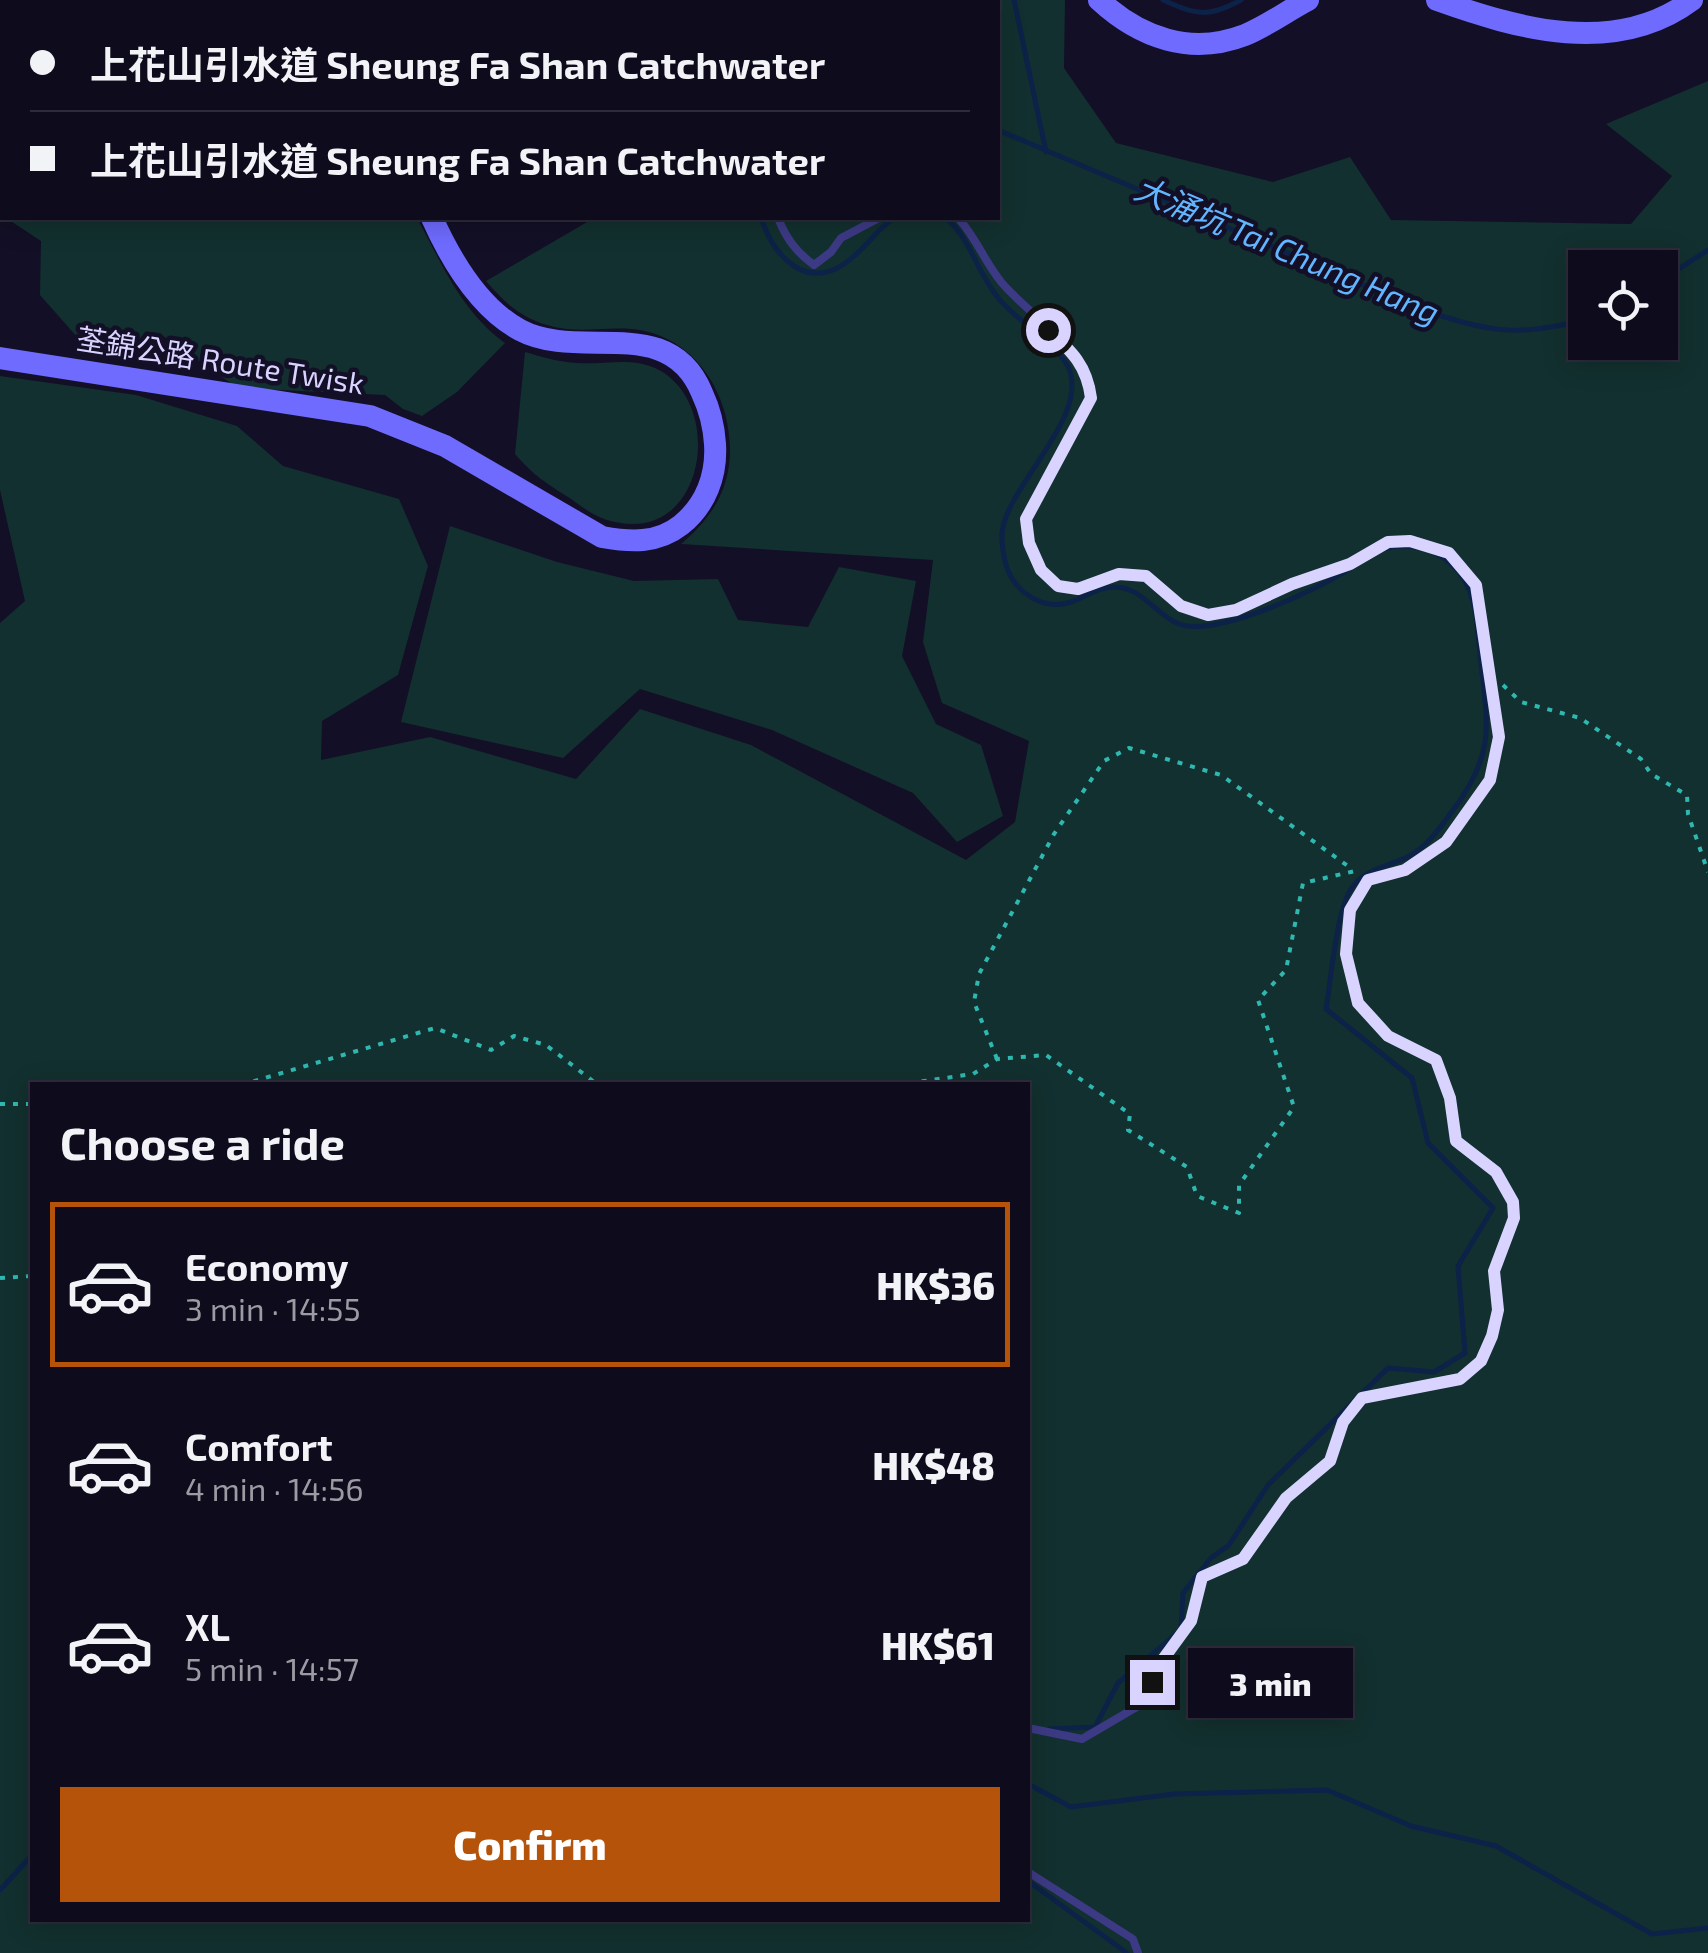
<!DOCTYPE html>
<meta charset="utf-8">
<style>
:root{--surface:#0e0b1c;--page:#171425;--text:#f1f3f6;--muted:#9b9ba3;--line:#2e2b3b;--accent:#b45309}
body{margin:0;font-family:"Exo 2","Noto Sans TC",sans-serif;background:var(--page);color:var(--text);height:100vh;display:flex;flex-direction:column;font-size:38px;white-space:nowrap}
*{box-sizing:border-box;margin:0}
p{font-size:32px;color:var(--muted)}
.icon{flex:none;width:55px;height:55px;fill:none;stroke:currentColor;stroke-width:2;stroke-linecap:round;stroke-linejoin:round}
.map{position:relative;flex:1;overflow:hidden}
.details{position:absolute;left:30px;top:1082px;width:1000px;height:840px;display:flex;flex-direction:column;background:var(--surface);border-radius:0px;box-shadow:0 5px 25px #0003,0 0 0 2px var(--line)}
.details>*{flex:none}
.hud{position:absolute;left:0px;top:0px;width:1000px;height:220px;box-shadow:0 5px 25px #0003,0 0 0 2px var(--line);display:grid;align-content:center;height:220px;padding:0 30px;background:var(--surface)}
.tools{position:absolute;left:1568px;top:250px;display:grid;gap:20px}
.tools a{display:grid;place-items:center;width:110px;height:110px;border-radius:0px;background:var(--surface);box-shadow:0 5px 25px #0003,0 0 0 2px var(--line);font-size:50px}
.end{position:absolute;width:45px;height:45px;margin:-22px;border:12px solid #d9d4ff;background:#111;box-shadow:0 0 0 5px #111}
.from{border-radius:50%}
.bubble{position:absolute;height:70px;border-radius:0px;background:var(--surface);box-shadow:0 5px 25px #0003,0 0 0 2px var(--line);font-size:32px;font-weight:800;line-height:70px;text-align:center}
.hud b{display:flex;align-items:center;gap:35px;height:95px;font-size:38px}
.hud b+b{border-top:2px solid var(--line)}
.hud i{width:25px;height:25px;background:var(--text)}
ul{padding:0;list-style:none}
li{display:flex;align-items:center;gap:30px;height:165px;margin:0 20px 15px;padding:0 10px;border:5px solid transparent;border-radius:0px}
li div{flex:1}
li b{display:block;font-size:38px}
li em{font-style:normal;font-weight:800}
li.current{border-color:var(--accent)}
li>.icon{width:90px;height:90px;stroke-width:1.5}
h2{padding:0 30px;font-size:45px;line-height:120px}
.action{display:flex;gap:20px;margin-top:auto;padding:20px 30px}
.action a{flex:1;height:115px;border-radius:0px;background:var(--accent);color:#fff;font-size:40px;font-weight:800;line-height:115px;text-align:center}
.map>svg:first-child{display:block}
</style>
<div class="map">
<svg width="1708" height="1953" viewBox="0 0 1708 1953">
<rect width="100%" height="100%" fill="#130f26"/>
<g fill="#12302f" fill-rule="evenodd">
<polygon points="0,0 422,0 2,2 2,215"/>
<path d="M 647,0 L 1065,0 L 1064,68 L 1116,143 L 1273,182 L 1350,157 L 1391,220 L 1631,224 L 1672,176 L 1606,124 L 1708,81 L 1708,1953 L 0,1953 L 0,623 L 25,601 L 0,490 L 0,376 L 136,395 L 237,426 L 283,466 L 399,499 L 428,566 L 398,675 L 322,721 L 321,760 L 430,737 L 576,779 L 640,709 L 751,745 L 966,860 L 1015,822 L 1029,741 L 942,703 L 923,642 L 933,560 L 681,544 C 712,518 731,488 730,446 C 728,388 691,334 631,329 C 602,327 575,334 547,325 C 520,317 504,302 486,281 L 594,218 L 998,218 L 998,2 ZM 1585,268 L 1660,268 L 1660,342 L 1585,342 ZM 32,1085 L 1028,1085 L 1028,1920 L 32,1920 Z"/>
<path d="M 6,218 L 417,218 C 442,264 461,311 505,343 L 457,392 L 422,416 L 403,409 L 385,395 L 238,388 L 163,336 L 85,346 L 40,295 L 41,241 Z"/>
<path d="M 525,352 C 542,357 559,362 577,363 C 605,365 633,356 659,370 C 727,407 704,550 607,520 C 593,516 580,505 568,497 C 546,483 533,475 515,454 Z"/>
<polygon points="450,526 557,562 634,581 718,579 738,620 808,627 839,567 916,581 902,656 936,724 981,745 1003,816 957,842 913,793 772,730 640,689 563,758 401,722"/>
</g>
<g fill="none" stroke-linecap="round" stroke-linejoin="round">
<g stroke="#0c2248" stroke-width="5">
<polyline points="60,0 64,2"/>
<polyline points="1014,0 1046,152"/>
<path d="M 1163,0 C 1197,15 1208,18 1241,0"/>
<polyline points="113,2 117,0"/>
<polyline points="767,2 767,0"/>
<path d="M 998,130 L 1422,310 C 1492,332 1513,337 1585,320"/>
<path d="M 761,218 C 776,261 811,295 854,256 C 869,244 878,228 894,218"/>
<path d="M 946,218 C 971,239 978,275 1000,300 C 1019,323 1050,337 1066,363 C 1095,410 1012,481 1003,527 C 1000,539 1003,553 1006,565 C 1015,593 1043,611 1071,602 C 1086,597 1098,587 1114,587 C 1143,587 1155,615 1179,624 C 1216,638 1326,587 1356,564"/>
<polyline points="1660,281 1708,250"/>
<path d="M 1049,1729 L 1095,1727 L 1118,1683 L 1181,1630 L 1183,1593 L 1211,1558 L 1229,1545 L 1268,1485 L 1388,1368 L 1434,1372 L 1465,1353 L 1458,1266 L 1493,1208 L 1428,1143 L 1412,1078 L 1326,1009 C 1331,980 1336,913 1351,889 C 1368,863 1401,867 1422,847 C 1436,836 1445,820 1456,806 C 1498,748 1486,719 1480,653 C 1477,628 1477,600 1463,578 C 1447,552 1413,540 1383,549"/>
<polyline points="1028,1784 1071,1807 1174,1794 1327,1790 1411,1826 1496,1846 1652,1934 1708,1928"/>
<polyline points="1028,1881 1127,1953"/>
<polyline points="0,1890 32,1855"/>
</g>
<g stroke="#2fb8b0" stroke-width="4" stroke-dasharray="5 8" stroke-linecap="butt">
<polyline points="1503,685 1521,702 1580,718 1641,759 1651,774 1687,795 1688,814 1708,872"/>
<polyline points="997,1059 974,1002 979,974 1054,834 1104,761 1129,748 1221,775 1352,869"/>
<polyline points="241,1085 435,1028 491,1050 514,1036 546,1045 598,1085"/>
<polyline points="581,1085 586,1075"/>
<polyline points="896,1085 973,1074 997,1059 1046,1055 1130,1114 1128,1130 1187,1167 1197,1196 1239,1213 1239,1185 1294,1107 1258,1000 1286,970 1303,883 1355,871"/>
<polyline points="0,1104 32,1104"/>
<polyline points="0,1278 32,1276"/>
</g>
<g stroke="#3d3a85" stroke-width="8">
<polyline points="818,2 826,0"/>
<path d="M 778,218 C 786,238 796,252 814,265 L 831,252 L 841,238 L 879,218"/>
<path d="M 958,218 C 976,237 985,263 1002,283 C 1034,320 1085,346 1091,398 L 1026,519 L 1029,543 L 1041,570 L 1057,586 L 1078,589 L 1119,574 L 1146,576 L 1181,606 L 1208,615 L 1236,609 L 1292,584 L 1350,564 L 1388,542 L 1410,541 L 1449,553 L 1476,585 L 1499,737 L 1490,780 L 1446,842 L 1405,870 L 1368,880 L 1350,910 L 1346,954 L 1359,1003 L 1388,1036 L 1437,1060 L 1450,1099 L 1455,1141 L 1496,1172 L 1513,1202 L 1514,1218 L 1494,1271 L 1498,1310 L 1492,1336 L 1481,1361 L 1461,1379 L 1363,1398 L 1343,1422 L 1330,1461 L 1286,1499 L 1243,1559 L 1202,1577 L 1191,1621 L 1164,1658 L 1140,1705 L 1082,1739 L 1028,1728"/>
<polyline points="1028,1872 1133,1939 1138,1953"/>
</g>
<g stroke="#6f6bff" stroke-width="22">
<path d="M 1099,0 C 1140,38 1191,56 1245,35 C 1267,26 1287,11 1308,0"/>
<path d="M 1437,0 C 1518,29 1616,57 1692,0"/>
<polyline points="433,2 435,0"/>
<path d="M 0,358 L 370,416 L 445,446 L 602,537 C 630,542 657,544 681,525 C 706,505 717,475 715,444 C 714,427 709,408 702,393 C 669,312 580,362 520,330 C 479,308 450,258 432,218"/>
</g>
</g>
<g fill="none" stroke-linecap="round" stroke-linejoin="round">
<path stroke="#d9d4ff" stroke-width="12" d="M 1048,330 C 1072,351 1087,366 1091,398 L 1026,519 L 1029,543 L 1041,570 L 1058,586 L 1078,589 L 1119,574 L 1146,576 L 1181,606 L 1208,615 L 1236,610 L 1292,584 L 1350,564 L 1388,542 L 1410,541 L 1449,553 L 1476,585 L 1499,737 L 1490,780 L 1446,842 L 1405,870 L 1368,880 L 1350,910 L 1346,954 L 1358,1003 L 1388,1036 L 1436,1060 L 1450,1098 L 1456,1141 L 1496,1172 L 1513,1202 L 1514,1218 L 1494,1271 L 1498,1310 L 1492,1336 L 1481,1361 L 1460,1379 L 1362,1398 L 1343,1422 L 1330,1461 L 1286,1498 L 1243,1559 L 1202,1577 L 1191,1621 L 1164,1658 L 1152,1682"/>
</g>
<g text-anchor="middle" stroke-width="9" stroke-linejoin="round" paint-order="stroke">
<g font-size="30" fill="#d9d4ff" stroke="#130f26">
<text transform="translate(220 362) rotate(9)" y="10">荃錦公路 Route Twisk</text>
</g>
<g font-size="32" font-style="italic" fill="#62b6ff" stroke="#130f26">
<text transform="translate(1287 251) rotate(23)" y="11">大涌坑 Tai Chung Hang</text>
</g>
</g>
</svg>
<div class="tools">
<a><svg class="icon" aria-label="locate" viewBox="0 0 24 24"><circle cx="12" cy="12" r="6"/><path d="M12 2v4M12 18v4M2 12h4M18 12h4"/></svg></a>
</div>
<i class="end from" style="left:1048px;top:330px"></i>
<i class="end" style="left:1152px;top:1682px"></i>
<div class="bubble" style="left:1188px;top:1648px;width:165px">3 min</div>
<div class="hud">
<b><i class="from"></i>上花山引水道 Sheung Fa Shan Catchwater</b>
<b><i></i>上花山引水道 Sheung Fa Shan Catchwater</b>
</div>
<section class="details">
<h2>Choose a ride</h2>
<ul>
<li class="current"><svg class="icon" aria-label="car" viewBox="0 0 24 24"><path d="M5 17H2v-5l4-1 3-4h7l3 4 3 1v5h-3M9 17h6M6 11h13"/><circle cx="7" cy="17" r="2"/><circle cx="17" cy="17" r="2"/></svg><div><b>Economy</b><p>3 min · 14:55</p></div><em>HK$36</em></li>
<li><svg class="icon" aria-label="car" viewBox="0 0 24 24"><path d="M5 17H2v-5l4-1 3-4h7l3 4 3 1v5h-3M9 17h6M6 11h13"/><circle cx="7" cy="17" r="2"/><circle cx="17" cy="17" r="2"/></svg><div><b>Comfort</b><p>4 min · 14:56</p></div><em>HK$48</em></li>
<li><svg class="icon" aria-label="car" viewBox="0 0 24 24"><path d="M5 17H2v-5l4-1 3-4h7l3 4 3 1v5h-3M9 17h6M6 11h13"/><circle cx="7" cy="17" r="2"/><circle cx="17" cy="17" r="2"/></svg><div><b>XL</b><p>5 min · 14:57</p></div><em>HK$61</em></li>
</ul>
<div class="action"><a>Confirm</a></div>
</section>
</div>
